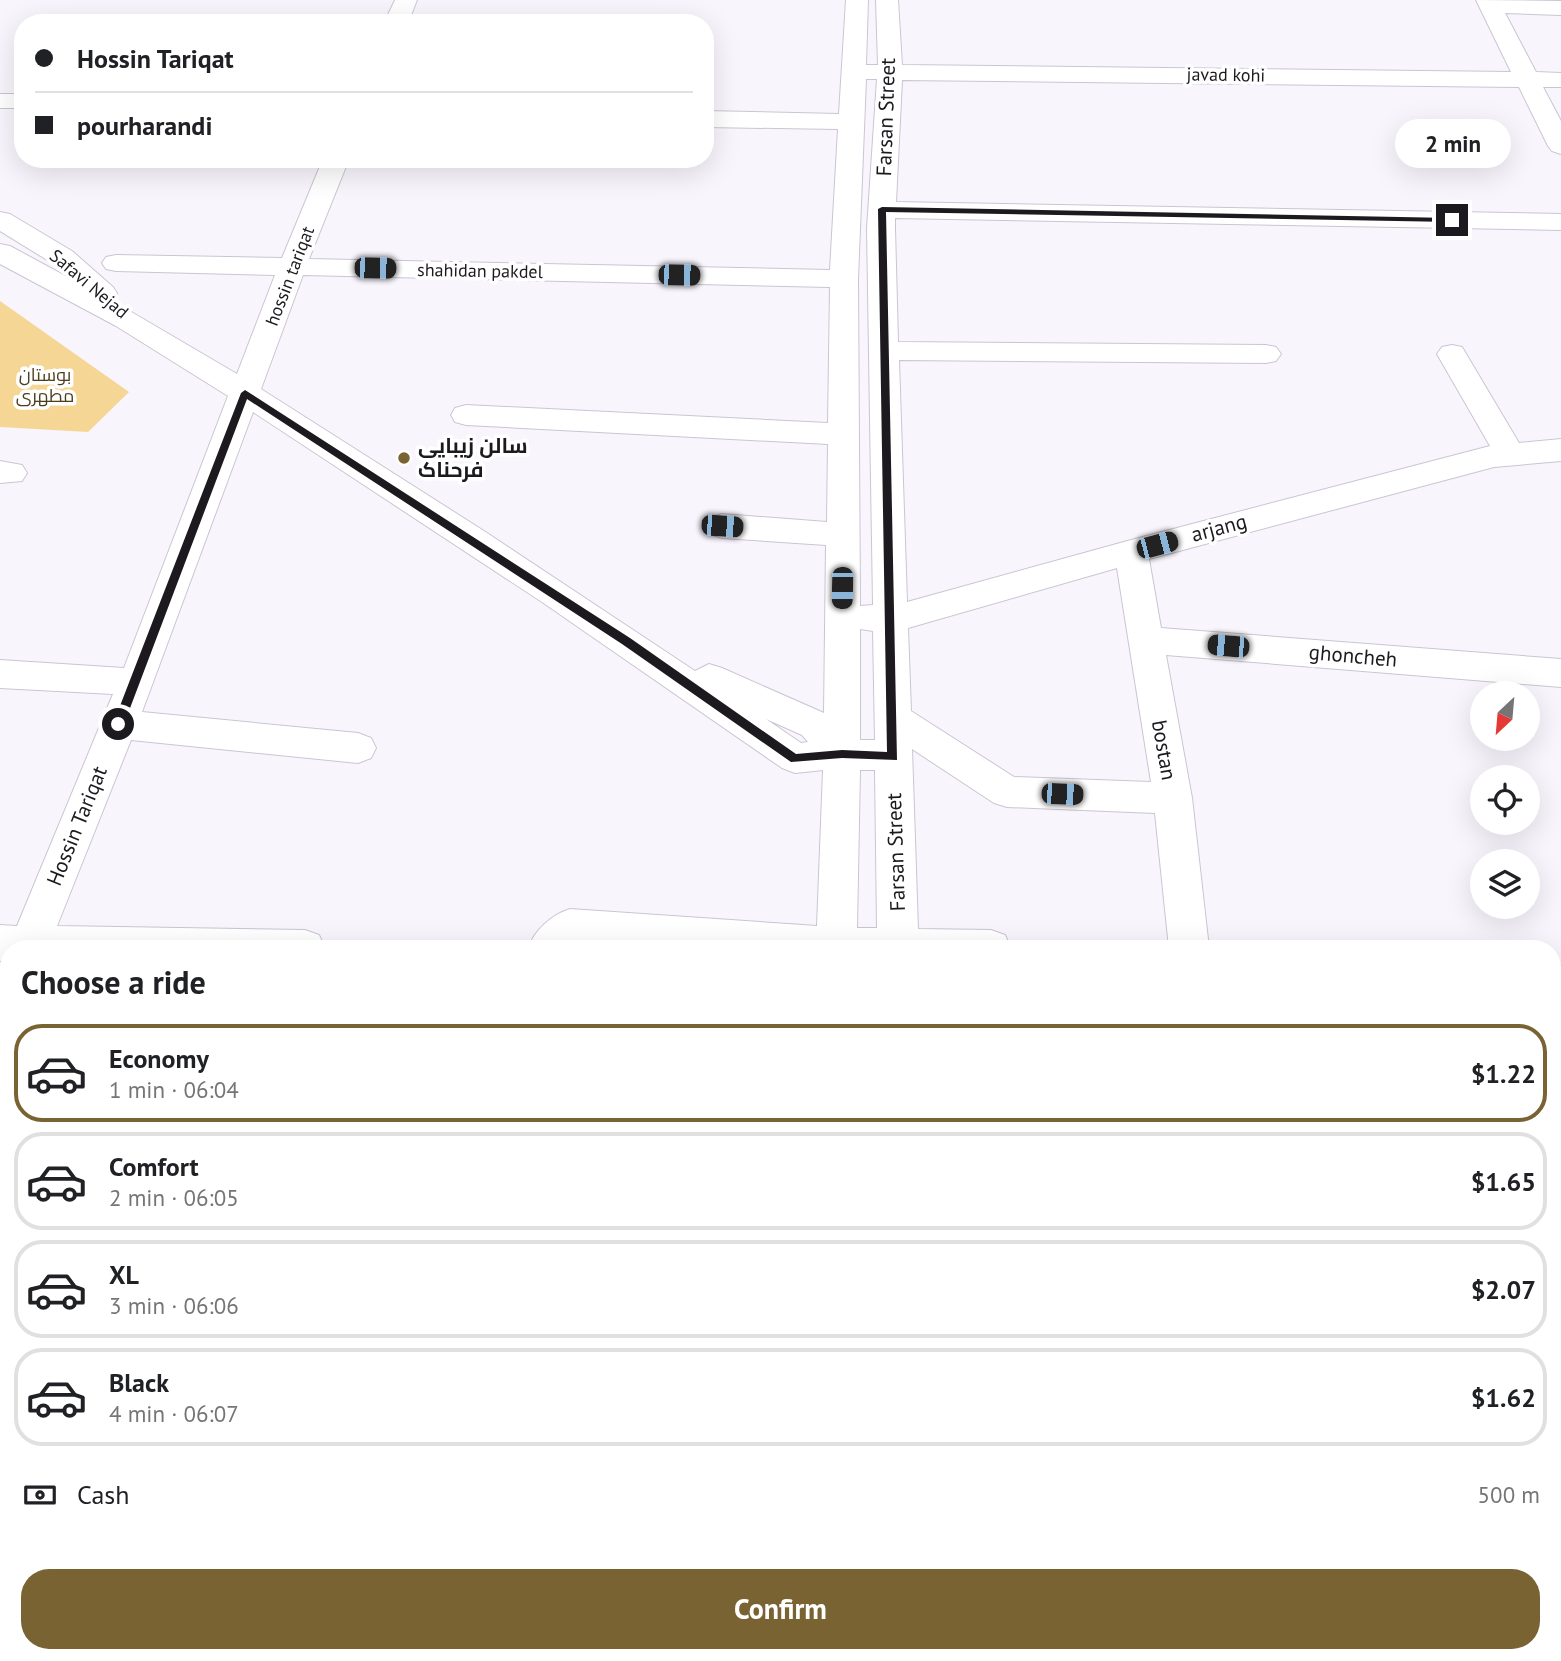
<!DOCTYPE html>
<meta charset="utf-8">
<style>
:root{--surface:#fff;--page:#f6f6f6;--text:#202124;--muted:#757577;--line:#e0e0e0;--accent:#7a6333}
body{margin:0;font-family:"PT Sans",Cairo,sans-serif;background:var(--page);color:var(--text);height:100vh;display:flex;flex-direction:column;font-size:26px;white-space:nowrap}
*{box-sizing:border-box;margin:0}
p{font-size:23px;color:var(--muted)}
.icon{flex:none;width:38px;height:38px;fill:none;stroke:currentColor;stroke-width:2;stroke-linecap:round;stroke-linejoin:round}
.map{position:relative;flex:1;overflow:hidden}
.side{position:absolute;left:0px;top:940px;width:1561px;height:723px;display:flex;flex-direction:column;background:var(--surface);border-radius:28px 28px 0 0;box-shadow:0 7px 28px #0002}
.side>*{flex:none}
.banner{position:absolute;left:14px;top:14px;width:700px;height:154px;border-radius:28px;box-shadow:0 7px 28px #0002;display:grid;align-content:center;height:154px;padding:0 21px;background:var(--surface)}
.needle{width:46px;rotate:206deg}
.tools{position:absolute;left:1470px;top:681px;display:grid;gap:14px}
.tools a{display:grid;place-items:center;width:70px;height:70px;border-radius:50%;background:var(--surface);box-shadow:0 7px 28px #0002;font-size:35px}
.end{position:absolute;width:32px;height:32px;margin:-16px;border:9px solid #1c1a1e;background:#fff;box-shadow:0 0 0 4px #fff}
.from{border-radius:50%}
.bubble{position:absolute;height:49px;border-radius:24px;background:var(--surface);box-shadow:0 7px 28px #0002;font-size:23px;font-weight:600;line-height:49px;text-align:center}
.car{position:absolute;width:21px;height:42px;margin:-21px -10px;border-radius:9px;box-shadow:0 0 5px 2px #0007;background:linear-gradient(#222 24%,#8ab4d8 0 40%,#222 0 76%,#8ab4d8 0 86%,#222 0)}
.banner b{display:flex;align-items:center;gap:24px;height:66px;font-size:26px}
.banner b+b{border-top:2px solid var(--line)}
.banner i{width:18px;height:18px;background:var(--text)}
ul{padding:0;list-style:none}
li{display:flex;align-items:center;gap:21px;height:98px;margin:0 14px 10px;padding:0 7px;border:4px solid var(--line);border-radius:28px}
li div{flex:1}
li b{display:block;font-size:26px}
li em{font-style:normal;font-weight:600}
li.on{border-color:var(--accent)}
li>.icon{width:63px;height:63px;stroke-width:1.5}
h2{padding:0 21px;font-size:32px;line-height:84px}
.pay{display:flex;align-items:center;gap:18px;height:77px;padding:0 21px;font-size:26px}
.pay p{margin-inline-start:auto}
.button{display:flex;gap:14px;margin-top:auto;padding:14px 21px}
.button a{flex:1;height:80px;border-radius:28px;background:var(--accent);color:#fff;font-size:28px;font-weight:600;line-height:80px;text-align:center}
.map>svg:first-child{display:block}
</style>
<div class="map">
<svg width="1561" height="1661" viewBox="0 0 1561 1661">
<rect width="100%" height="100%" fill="#f9f5fd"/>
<polygon fill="#f5d695" points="0,301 129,392 88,432 0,427"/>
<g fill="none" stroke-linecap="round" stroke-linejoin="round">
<defs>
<g id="minor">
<polygon points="395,0 417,0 408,23 384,23"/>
<path d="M 846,0 L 868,0 L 866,65 L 878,65 L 876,0 L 898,0 L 902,65 L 1511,72 L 1476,0 L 1561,1 L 1561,15 L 1505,13 L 1536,72 L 1561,73 L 1561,87 L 1543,87 L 1561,121 L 1561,154 L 1552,151 L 1548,146 L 1519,87 L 902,80 L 896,202 L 1561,214 L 1561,230 L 895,218 L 895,228 L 898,342 L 1266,345 L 1276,347 L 1281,354 L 1276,361 L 1266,363 L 899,360 L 907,602 L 1131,540 L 1490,446 L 1437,354 L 1442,347 L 1452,345 L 1462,347 L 1519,443 L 1561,439 L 1561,461 L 1494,467 L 1149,559 L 1161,628 L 1561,659 L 1561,687 L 1166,655 L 1192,798 L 1209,948 L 1169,948 L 1155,813 L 1007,807 L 994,803 L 912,749 L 918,929 L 991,930 L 1005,935 L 1011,948 L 639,948 L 579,944 L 574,948 L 528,948 C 535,930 551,915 570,909 L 817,926 L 823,770 L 795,773 L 782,768 L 542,602 L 253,412 L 142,712 L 358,733 L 371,738 L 376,748 L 371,758 L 358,763 L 131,740 L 57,926 L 305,930 L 319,935 L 325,948 L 9,948 L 9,961 L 0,961 L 0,925 L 17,926 L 113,694 L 0,688 L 0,660 L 124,668 L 228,396 L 116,326 L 0,264 L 0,244 L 10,246 L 71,279 L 52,263 L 0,231 L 0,212 L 10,214 L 72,251 L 113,287 L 117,293 L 111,300 L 237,374 L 275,275 L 116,271 L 106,269 L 102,263 L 106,257 L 116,255 L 282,258 L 323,159 L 349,159 L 309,259 L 830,270 L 838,129 L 705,127 L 705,111 L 839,114 ZM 866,79 L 877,79 L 867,228 L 873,605 L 860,606 L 858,279 ZM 303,275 L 830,287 L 828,423 L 466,405 L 455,408 L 451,415 L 455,422 L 466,425 L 828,444 L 827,522 L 722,514 L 710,518 L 706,526 L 710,534 L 722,538 L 826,545 L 824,713 L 722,668 L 709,664 L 695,671 L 484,531 L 261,389 ZM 1117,568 L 1151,782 L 1014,777 L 911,711 L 908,628 ZM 860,629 L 873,631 L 875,740 L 860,740 ZM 766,719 L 802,735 L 808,742 L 801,743 ZM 860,770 L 875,770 L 877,928 L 857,928 Z"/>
<rect x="0" y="94" width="23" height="14"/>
<polygon points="0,461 22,465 27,473 22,481 0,483"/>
<rect x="1552" y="966" width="9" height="36"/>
<polygon points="0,1172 9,1173 9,1217 0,1216"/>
<polygon points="1552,1409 1561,1410 1561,1460 1552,1459"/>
<rect x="0" y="1593" width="9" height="54"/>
<polygon points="96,1654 150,1654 148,1661 94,1661"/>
<rect x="801" y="1654" width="54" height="7"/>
<rect x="874" y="1654" width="54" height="7"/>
<polygon points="1202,1654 1331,1654 1334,1661 1205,1661"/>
</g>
</defs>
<use href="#minor" stroke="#cbc5d3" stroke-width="2"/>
<use href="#minor" fill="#fff" fill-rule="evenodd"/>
</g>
<polygon fill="#1c1a1e" points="882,207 1452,218 1456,220 1452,222 886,212 897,760 842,758 791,762 622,644 247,399 124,724 118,728 114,727 113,724 241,393 245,390 630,638 796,754 842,750 887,752 878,209"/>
<circle fill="#7a6333" stroke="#fff" stroke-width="2.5" cx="404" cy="458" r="7"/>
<g text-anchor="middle" stroke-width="7" stroke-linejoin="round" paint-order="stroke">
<g font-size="18" fill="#1c1a1e" stroke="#fff">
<text transform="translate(1226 75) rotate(1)" y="6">javad kohi</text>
<text transform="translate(480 271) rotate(1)" y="6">shahidan pakdel</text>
<text transform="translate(290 276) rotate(-69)" y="6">hossin tariqat</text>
<text transform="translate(89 284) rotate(40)" y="6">Safavi Nejad</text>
</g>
<g font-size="18" fill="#4d3e1c" stroke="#fff">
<text x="45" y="381">بوستان<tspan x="45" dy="21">مطهری</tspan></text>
</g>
<g font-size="21" fill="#1c1a1e" stroke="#fff">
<text transform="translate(886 117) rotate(-88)" y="7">Farsan Street</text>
<text transform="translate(1219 528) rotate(-15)" y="7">arjang</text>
<text transform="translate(1353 656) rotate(5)" y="7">ghoncheh</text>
<text transform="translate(1164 750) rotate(80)" y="7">bostan</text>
<text transform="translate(77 826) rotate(-68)" y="7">Hossin Tariqat</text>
<text transform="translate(896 852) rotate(-92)" y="7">Farsan Street</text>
</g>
<g font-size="21" font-weight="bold" fill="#1c1a1e" stroke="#fff" text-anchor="start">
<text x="418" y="453">سالن زیبایی<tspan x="418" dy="24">فرحناک</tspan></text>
</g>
</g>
</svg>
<div class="tools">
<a><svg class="needle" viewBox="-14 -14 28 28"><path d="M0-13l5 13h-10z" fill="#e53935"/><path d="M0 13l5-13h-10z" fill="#757577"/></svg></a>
<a><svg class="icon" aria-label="locate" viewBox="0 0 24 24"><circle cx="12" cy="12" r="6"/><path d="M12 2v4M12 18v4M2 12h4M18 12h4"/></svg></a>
<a><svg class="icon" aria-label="layers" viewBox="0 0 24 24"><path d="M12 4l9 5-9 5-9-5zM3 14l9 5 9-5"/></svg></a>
</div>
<i class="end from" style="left:118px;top:724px"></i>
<i class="end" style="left:1452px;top:220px"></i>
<div class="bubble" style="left:1395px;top:119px;width:116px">2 min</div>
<i class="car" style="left:375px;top:268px;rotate:91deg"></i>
<i class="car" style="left:679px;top:275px;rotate:91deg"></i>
<i class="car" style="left:722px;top:526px;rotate:94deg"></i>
<i class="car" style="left:1157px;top:545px;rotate:75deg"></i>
<i class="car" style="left:842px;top:588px;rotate:181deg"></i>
<i class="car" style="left:1228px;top:646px;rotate:275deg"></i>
<i class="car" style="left:1062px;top:794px;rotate:92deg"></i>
<div class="banner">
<b><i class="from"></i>Hossin Tariqat</b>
<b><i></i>pourharandi</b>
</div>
<section class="side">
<h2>Choose a ride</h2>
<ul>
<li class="on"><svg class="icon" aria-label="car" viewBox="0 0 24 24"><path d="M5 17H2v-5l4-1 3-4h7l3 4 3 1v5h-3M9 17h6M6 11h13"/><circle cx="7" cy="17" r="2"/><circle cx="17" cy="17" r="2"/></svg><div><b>Economy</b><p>1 min · 06:04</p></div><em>$1.22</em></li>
<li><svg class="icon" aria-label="car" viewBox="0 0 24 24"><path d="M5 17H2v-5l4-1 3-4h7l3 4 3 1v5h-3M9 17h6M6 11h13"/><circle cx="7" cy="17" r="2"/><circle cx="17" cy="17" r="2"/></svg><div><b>Comfort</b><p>2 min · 06:05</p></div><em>$1.65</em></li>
<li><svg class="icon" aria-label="car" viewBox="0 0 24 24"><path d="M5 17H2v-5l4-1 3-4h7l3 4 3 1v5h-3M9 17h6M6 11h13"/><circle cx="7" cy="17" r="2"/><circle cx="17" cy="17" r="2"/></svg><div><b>XL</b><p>3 min · 06:06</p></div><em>$2.07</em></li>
<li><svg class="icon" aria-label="car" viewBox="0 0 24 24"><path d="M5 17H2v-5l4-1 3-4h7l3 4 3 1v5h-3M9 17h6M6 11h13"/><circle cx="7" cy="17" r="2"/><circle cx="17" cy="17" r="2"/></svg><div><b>Black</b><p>4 min · 06:07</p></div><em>$1.62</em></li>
</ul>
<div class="pay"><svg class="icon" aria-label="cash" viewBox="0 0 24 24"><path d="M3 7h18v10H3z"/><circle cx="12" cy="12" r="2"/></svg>Cash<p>500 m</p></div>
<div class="button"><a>Confirm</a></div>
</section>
</div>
